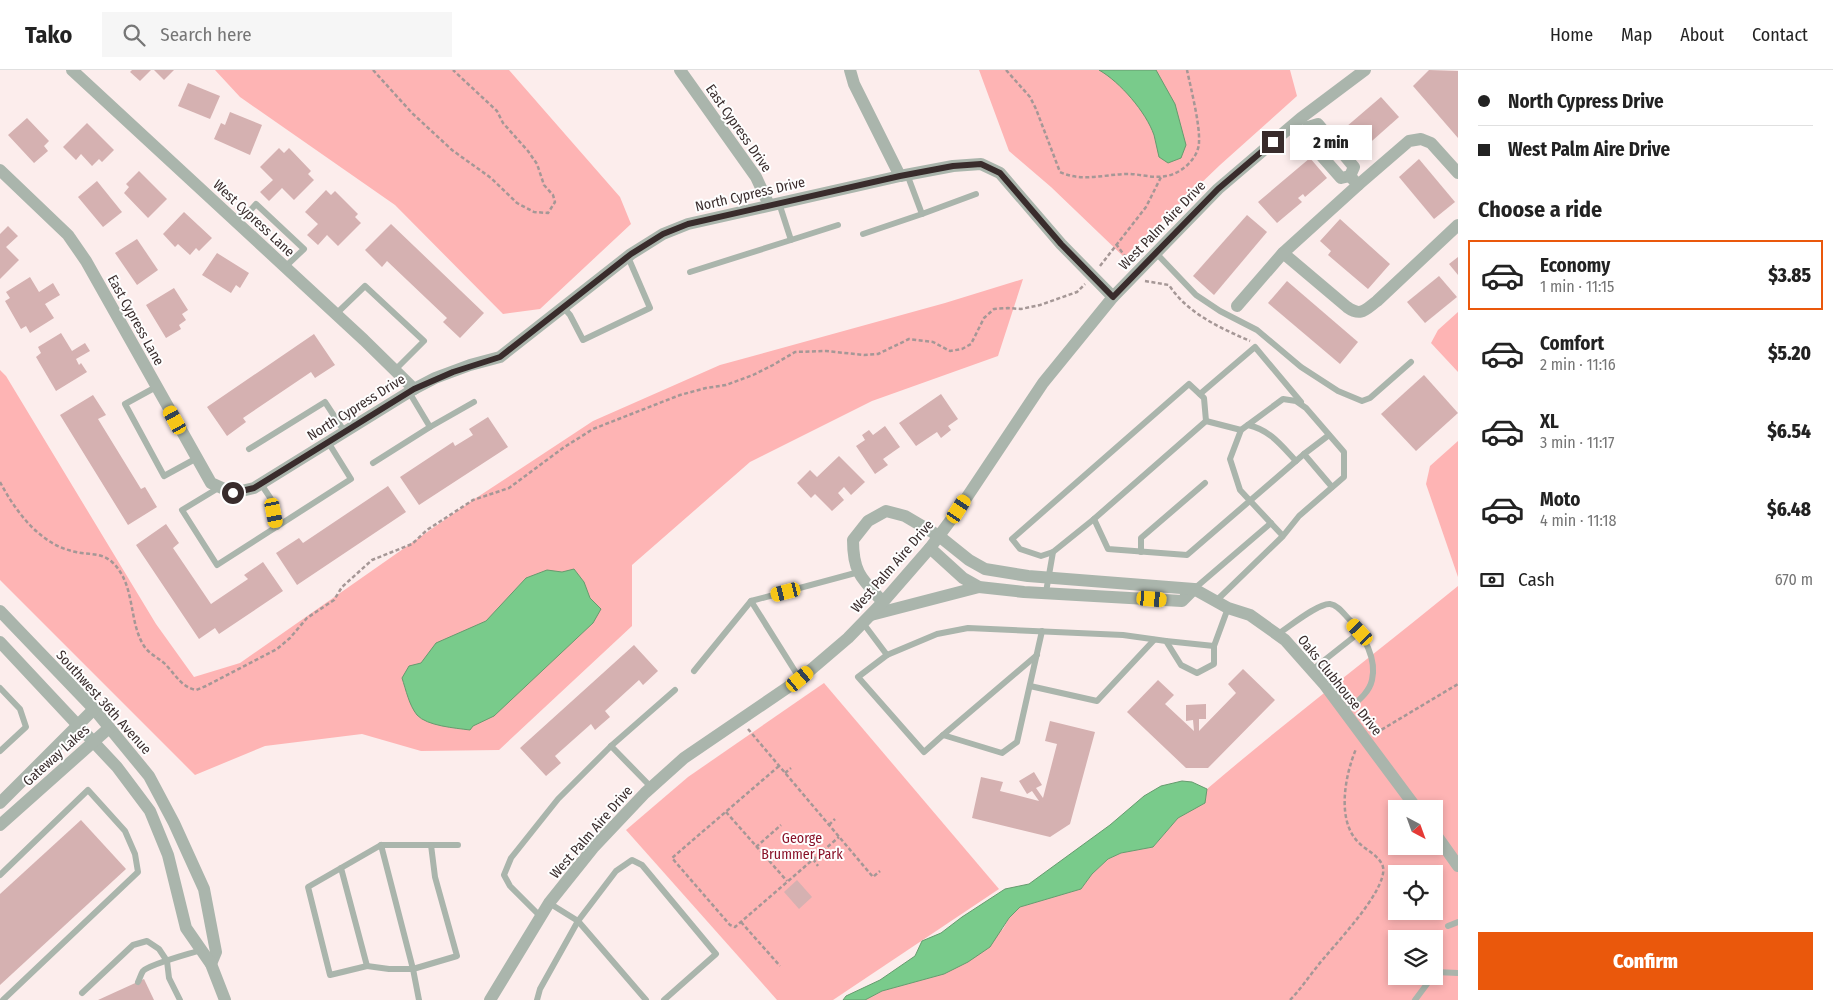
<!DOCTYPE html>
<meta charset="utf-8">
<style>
:root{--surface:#fff;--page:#f6f6f6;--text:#222;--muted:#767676;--line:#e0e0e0;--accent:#ea580c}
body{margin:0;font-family:"Fira Sans Condensed",sans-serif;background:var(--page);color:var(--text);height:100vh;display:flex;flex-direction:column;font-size:19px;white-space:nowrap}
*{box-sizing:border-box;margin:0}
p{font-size:16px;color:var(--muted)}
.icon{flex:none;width:28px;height:28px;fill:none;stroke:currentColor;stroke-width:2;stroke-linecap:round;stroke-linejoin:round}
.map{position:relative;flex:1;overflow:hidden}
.side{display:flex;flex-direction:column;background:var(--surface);width:375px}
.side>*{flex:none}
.hud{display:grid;align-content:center;height:110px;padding:0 20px;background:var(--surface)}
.needle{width:32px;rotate:139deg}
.tools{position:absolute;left:1388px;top:730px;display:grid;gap:10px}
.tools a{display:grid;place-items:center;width:55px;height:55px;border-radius:0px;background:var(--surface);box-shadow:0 2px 8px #0003;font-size:25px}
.end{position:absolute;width:22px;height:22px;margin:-11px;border:6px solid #392c2c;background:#fff;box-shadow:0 0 0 2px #fff}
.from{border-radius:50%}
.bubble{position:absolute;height:35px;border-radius:0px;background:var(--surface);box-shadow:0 2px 8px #0003;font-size:16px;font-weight:800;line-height:35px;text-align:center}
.car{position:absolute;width:15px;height:30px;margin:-15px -8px;border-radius:6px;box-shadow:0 0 4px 1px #0007;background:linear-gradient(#f5c518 24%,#345 0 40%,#f5c518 0 76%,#345 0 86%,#f5c518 0)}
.hud b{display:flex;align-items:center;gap:18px;height:48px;font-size:19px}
.hud b+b{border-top:1px solid var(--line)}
.hud i{width:12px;height:12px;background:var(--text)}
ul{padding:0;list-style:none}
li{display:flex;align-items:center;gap:15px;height:70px;margin:0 10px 8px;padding:0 10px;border:2px solid transparent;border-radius:0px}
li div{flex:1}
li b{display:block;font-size:19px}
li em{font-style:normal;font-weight:800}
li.active{border-color:var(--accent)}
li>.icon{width:45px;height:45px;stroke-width:1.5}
h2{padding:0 20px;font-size:22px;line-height:60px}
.pay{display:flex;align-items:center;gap:12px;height:55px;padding:0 20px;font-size:19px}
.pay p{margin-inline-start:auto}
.button{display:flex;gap:10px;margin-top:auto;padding:10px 20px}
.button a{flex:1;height:58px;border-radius:0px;background:var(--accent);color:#fff;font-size:20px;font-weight:800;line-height:58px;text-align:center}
header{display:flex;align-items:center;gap:30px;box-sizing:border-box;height:70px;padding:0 25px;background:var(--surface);border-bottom:1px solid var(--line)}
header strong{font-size:24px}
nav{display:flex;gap:28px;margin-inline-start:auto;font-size:18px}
.search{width:350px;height:45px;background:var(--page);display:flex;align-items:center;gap:12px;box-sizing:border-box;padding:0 18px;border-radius:0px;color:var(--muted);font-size:19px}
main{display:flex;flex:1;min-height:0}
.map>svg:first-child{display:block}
</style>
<header>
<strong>Tako</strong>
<div class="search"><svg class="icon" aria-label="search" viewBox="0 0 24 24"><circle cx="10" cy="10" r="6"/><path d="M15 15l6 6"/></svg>Search here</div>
<nav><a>Home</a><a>Map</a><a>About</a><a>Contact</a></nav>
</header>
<main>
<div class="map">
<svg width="1458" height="930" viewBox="0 0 1458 930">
<rect width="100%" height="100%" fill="#fcedec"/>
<g fill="#feb4b4" fill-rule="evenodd">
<polygon points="215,0 509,0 620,127 631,154 540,239 503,244 395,135 240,27"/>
<polygon points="979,0 1290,0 1297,26 1220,95 1124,187 1051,117 1009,81"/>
<polygon points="1023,209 998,286 872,331 750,392 632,495 632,556 499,680 421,681 362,664 265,676 195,705 0,510 0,300 6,306 156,554 194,607 240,593 473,430 593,351 720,295 945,233"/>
<polygon points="1458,242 1458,302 1431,273 1438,260"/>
<polygon points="1458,371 1458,507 1426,414 1430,396"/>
<path d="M 1458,516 L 1458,930 L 865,930 L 882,921 L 944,904 L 1003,859 L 1009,848 L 1020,837 L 1081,819 L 1092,804 L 1108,789 L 1121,783 L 1153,777 L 1178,748 L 1204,733 L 1207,719 C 1289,649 1375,584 1458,516 ZM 1396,739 L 1434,739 L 1434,776 L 1396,776 ZM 1396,804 L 1434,804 L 1434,841 L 1396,841 ZM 1396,869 L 1434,869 L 1434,906 L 1396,906 Z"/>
<polygon points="824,613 999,819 833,930 777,930 626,760 688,707"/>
</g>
<g fill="#79cb8b" stroke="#669b6e">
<path d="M 1099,0 L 1156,0 L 1175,34 L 1186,75 L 1181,88 L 1168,93 L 1159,87 C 1157,80 1156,72 1154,65 C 1146,42 1120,12 1099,0 Z"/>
<path d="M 574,499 L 584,512 L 590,528 L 601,539 L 593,553 L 494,646 L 473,656 L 470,660 C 455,658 427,656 417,645 C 409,635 406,620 402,608 L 409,596 L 421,593 L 436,573 L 486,551 L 526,508 L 547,500 L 562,502 Z"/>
<polygon points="1182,711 1192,712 1207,719 1205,733 1178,748 1153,777 1121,783 1108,789 1092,804 1081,819 1020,837 1009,848 990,877 968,892 944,904 882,921 865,930 843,930 846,926 880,910 915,886 922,871 941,863 962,847 1005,819 1029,814 1110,755 1144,726 1161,716"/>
</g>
<g fill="#d5b1b1">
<polygon points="132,0 151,0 140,11 130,2"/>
<polygon points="154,0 174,0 164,10"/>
<polygon points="1429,0 1458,1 1458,68 1413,16"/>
<polygon points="188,13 220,26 210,49 178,36"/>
<polygon points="1381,27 1399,47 1364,78 1346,57"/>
<polygon points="230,42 262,55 250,85 214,69 221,53 225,55"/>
<polygon points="27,48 49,71 44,76 48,81 34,93 8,65"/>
<polygon points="87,53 114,80 102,92 99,89 92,96 81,84 76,90 63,77"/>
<polygon points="279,78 284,83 289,78 311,101 308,104 314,110 294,130 282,118 269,131 260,122 273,110 260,97"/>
<polygon points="1310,88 1327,108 1305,127 1303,124 1298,128 1302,132 1277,153 1258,132"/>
<polygon points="1419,89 1455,132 1434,149 1399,107"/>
<polygon points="139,101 167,129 148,148 124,123 129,117 126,114"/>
<polygon points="97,111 122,142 103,157 78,127"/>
<polygon points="326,120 331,125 335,121 358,144 355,147 361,153 338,176 327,165 318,175 307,165 318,154 305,142"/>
<polygon points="184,142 212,168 199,181 196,178 190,185 178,174 175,177 163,164"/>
<polygon points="1247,145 1267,162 1214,225 1193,206"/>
<polygon points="1340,149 1390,194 1368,219 1328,185 1331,181 1320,171"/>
<polygon points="391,154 484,243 460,268 443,252 447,248 387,191 382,197 365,180"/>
<polygon points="8,156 18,166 6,177 19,190 0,209 0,164"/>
<polygon points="137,169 158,200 137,215 115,183"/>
<polygon points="217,183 249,203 240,218 236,215 231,223 202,205"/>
<polygon points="1458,187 1458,205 1449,194"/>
<polygon points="1439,206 1457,227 1425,253 1407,232"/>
<polygon points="30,207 39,222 53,213 60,225 45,234 54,248 30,263 26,256 21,259 5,231 10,228 6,222"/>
<polygon points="1287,211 1358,272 1340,294 1268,233"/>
<polygon points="174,218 188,240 182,244 186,250 179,255 181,259 166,268 146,235"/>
<polygon points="61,263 72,281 85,273 90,281 76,289 79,295 81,293 87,302 56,321 36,287 41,283 38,277"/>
<polygon points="314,264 335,295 315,308 311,302 243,348 246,352 227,366 207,337"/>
<polygon points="1424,305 1458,343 1416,381 1381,344"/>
<polygon points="941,324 958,349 948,356 951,360 941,368 937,362 916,376 899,353"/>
<polygon points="93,325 106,345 98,349 141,419 145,417 157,437 128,455 60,345"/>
<polygon points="488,347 508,377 419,435 400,407 453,372 455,376 473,365 469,359"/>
<polygon points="885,356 900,377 883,389 888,395 875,404 856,376 865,370 862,365 869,360 873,365"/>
<polygon points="839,386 865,412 851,425 844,417 838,423 844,430 832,441 815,424 811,428 797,413 810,400 817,407"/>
<polygon points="388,416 406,442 297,515 276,483 299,468 303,473"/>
<polygon points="166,454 179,473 173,478 211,534 248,509 244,505 263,492 283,521 219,564 215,558 199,569 136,475"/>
<polygon points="634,575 658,601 643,615 639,610 605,641 610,647 595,660 591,654 555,686 561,693 546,706 520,678"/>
<polygon points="1243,599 1275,630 1208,698 1186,698 1127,642 1158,610 1174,625 1165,634 1194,661 1193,650 1186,651 1186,635 1206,634 1206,649 1199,649 1199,661 1236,623 1228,614"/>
<polygon points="1050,651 1095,662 1070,754 1050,767 972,748 981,707 1003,712 1000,721 1039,731 1032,721 1027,724 1019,711 1034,702 1042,715 1036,718 1043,728 1057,674 1045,671"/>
<polygon points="81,750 126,799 0,915 0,824"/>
<polygon points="797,810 812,827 799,839 784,822"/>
<polygon points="144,909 154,930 98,930"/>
</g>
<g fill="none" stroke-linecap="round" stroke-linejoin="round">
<g stroke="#a59796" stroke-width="2.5" stroke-dasharray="4 2.5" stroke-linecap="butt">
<polyline points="373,0 412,43 452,80 491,108 517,133 534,142 548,143 555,132 553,125 544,115 537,94 528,81 503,53 497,41 453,0"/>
<path d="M 1006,0 L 1030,27 L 1036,39 L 1060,102 C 1081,112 1102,105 1124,104 C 1138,103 1152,109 1166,106 C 1181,104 1199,88 1199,72 C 1200,54 1191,19 1187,0"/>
<polyline points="1116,174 1130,193"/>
<polyline points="1100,196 1146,137 1161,107"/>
<path d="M 1145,211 L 1169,215 C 1187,243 1220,258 1250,271"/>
<path d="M 0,412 C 16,442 40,475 76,482 C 88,485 101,482 112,492 C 136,514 128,551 144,576 C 150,585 161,589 167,596 C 176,606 182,617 196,620 L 206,616 L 277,579 L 290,568 L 307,548 L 334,530 L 342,517 L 372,490 L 412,474 L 427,460 L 473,430 L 509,418 L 563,378 L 593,359 L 680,325 L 706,318 L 726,315 L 753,305 L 773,295 L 795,282 L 826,281 L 864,285 L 878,284 L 909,269 L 933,272 L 950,281 L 962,279 L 971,274 L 984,248 L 994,239 L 1008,238 L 1021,239 L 1040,235 L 1077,222 L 1085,214"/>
<polyline points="748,659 873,807 880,801"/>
<polyline points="1376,663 1458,614"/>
<polyline points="779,696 672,788 730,855 735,857 839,767"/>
<polyline points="785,703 791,698"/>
<polyline points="726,742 787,811"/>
<polyline points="829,755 835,749"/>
<polyline points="756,777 781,755"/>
<polyline points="813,789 818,796"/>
<polyline points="741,852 780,896"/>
<path d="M 1290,930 C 1300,920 1307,909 1316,898 C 1330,879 1388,821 1383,797 C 1380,786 1367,781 1359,773 C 1336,751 1345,705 1356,679"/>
</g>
<g stroke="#aab5ac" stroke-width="6">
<polyline points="907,104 922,144 976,124"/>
<polyline points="779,133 791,170 838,155"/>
<polyline points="238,154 256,134 304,179 285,197"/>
<polyline points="863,164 922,144"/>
<polyline points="1156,183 1196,225 1220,241 1257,260 1301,297 1338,321 1362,331 1370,328 1411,292"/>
<polyline points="690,202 791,170"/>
<polyline points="563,237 570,245 583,270 650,238 628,187"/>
<polyline points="336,244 365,216 424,271 395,300"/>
<polyline points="156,317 125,334 164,406 197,388"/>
<polyline points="409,322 430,357 474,332"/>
<polyline points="1200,324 1255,277 1301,332"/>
<polyline points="1206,351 1241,360"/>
<path d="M 1248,355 C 1270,360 1281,375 1296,391 L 1304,384"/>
<polyline points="1329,365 1304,384 1332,417"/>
<polyline points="249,379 325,332 344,361"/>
<polyline points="373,393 430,357"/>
<polyline points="261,414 271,429 277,457"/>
<polyline points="220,417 182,440 217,495 351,409 328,372"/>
<polyline points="1094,449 1206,351"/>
<polyline points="1053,482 1041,486 1020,479 1012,469 1189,314 1204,328 1206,351"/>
<polyline points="1141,482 1141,468 1205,413"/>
<polyline points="1194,519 1271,453"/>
<polyline points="1046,522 1053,482 1094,449 1108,479 1187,485 1296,391"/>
<polyline points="751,531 800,609"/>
<polyline points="1216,531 1283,466 1299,446 1344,407 1344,382 1306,338 1296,331 1283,329 1241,360 1230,389 1240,420 1283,466"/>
<polyline points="863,553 887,585 937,564 968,558 1123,565 1166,571 1181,595 1197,603 1214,594 1214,576 1228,538"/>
<path d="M 1278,564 C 1289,557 1318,533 1330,534 C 1339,535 1345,546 1351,551 C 1364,566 1377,589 1372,610 C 1369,624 1355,633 1345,642"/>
<polyline points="1166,571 1214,576"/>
<polyline points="887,585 858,607 924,682 943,665 1002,683 1017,672 1042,561"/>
<polyline points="1312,600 1360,562"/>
<polyline points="694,601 751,531 859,502"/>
<polyline points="1030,616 1097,631 1154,570"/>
<polyline points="0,618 20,639 26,657 0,681"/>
<polyline points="943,665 1037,585"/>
<polyline points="651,717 611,676 675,620"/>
<polyline points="341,798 367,896 330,905 308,817 381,775"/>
<polyline points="0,805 88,720 125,761 135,784 138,802 3,930"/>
<polyline points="549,833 578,851 646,930"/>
<polyline points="541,847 510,816 504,805 511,788 558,729 611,676"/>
<polyline points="1448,856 1458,852"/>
<polyline points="367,896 389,899 413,899 381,775 458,775"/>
<polyline points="1434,905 1436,902 1458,903"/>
<path d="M 138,912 C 140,908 141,904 143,901 C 150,894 189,884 201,880"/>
<polyline points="82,923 133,875 147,871 159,879 167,891 169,908 180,930"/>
<polyline points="419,930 413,899 457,886 435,807 431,775"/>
<polyline points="537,930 540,919 578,851 616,801 632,790 642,795 716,884 664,930"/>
<polyline points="1415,930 1433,906"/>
</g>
<g stroke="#aab5ac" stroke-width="12">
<polyline points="72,0 364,270 414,319"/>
<polyline points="680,0 756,107 769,135"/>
<polyline points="850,0 854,14 900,106"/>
<polyline points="1308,57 1318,54 1354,97 1350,106"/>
<polyline points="1308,57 1304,66 1341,108 1350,106"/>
<polyline points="0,100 68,165 86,191 211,413 233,423 254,418 414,319 435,308 470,295 500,287 631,184 663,164 688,154 900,106 953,96 981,94 1000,103 1061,174 1113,227"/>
<polyline points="1358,115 1409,71 1421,69 1431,73 1458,103"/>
<path d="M 1283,183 L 1347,237 C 1361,247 1365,240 1377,231 L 1458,155"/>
<polyline points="1237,236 1283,183 1358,115 1350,106"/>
<polyline points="930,478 963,508 979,517 1024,522 1182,531 1194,519"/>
<path d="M 883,532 C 862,509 853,503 853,470 L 868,451 L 886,441 L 905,446 L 939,466 L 969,490 L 985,499 L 1028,506 L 1194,519 L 1228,538 L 1250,545 L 1285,570 L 1324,614 L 1417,739"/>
<polyline points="0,541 94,639 149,706 174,753 204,819 216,882 211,894"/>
<polyline points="871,545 979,517"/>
<polyline points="0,572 117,697 150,741 168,785 186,858 211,894 225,930"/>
<polyline points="0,733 94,639"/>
<polyline points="0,755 109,658"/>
<polyline points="1434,762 1458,796"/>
<polyline points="490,930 549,833 593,778 645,723 684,688 800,609 848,568 883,532 930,478 959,439 1043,313 1113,227 1218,119 1301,48 1365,0"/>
</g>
</g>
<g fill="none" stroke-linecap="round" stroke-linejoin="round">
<polyline stroke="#392c2c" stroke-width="6" points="233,423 254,418 414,319 453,302 500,287 631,184 663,164 688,154 900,106 953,96 981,94 1000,103 1061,174 1113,227 1218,119 1273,72"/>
</g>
<g text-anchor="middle" stroke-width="4" stroke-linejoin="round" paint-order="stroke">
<g font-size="14" fill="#392c2c" stroke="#fefefe">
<text transform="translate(739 58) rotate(55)" y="5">East Cypress Drive</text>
<text transform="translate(750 124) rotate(-13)" y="5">North Cypress Drive</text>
<text transform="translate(254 148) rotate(43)" y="5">West Cypress Lane</text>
<text transform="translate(1162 155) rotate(-46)" y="5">West Palm Aire Drive</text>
<text transform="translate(136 250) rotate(61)" y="5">East Cypress Lane</text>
<text transform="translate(356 337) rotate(-32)" y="5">North Cypress Drive</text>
<text transform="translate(892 496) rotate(-49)" y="5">West Palm Aire Drive</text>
<text transform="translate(1340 615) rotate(51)" y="5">Oaks Clubhouse Drive</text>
<text transform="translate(104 632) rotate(48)" y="5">Southwest 36th Avenue</text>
<text transform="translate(56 685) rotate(-42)" y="5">Gateway Lakes</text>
<text transform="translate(591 762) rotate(-49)" y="5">West Palm Aire Drive</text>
</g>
<g font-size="14" fill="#891229" stroke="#fefefe">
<text x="802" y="773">George<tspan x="802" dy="16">Brummer Park</tspan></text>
</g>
</g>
</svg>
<div class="tools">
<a><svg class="needle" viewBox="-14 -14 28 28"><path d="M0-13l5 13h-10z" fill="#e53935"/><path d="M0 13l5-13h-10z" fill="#767676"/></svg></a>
<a><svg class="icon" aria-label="locate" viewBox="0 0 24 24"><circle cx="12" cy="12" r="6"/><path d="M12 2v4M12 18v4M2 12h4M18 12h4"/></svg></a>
<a><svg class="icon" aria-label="layers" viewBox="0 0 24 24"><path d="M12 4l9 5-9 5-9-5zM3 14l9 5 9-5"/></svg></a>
</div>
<i class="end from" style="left:233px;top:423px"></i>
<i class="end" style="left:1273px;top:72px"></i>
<div class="bubble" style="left:1290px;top:55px;width:82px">2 min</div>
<i class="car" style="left:175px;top:350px;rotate:331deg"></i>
<i class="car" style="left:959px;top:439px;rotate:33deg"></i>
<i class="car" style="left:274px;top:443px;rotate:169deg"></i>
<i class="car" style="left:786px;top:522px;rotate:256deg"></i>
<i class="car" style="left:1152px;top:529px;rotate:95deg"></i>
<i class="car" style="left:1360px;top:562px;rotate:317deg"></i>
<i class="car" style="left:800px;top:609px;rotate:50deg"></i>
</div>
<section class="side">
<div class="hud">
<b><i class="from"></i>North Cypress Drive</b>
<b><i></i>West Palm Aire Drive</b>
</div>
<h2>Choose a ride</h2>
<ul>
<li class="active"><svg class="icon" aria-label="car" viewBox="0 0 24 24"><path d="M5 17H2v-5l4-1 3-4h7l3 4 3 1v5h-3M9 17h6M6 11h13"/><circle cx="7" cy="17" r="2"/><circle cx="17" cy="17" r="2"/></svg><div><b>Economy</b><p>1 min · 11:15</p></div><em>$3.85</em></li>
<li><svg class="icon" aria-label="car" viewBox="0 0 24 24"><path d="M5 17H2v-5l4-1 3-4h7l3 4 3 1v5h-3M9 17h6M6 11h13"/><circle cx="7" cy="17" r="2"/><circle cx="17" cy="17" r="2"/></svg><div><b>Comfort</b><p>2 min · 11:16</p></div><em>$5.20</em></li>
<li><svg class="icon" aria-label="car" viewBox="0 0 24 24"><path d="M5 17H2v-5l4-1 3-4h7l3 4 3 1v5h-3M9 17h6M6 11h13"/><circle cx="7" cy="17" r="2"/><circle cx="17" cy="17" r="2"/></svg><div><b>XL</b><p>3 min · 11:17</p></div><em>$6.54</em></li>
<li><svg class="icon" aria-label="car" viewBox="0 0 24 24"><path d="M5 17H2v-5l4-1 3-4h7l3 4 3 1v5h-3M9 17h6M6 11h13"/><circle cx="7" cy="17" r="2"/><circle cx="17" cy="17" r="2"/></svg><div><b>Moto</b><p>4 min · 11:18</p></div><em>$6.48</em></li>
</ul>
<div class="pay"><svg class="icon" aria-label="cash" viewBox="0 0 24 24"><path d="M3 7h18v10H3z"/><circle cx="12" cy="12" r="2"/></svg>Cash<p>670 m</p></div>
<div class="button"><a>Confirm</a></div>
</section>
</main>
